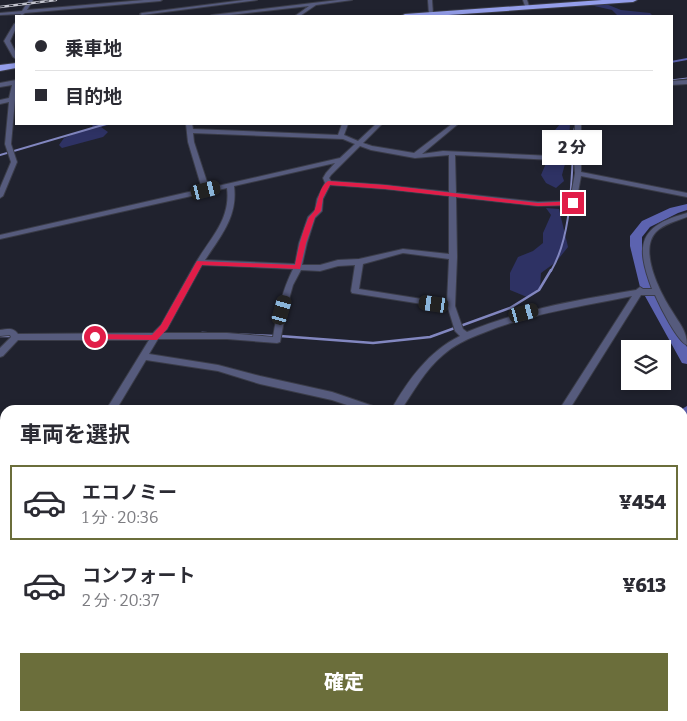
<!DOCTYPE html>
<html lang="ja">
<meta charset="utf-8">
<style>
:root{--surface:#fff;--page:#f2f2f3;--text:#2b2b33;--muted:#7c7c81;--line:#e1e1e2;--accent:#6b6e3b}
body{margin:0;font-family:Bitter,"Noto Sans JP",serif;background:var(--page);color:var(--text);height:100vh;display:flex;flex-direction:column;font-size:19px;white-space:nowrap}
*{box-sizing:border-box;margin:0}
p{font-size:16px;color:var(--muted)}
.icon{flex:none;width:28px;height:28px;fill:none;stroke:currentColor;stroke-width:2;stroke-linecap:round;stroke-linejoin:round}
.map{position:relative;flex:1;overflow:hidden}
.side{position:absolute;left:0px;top:405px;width:688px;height:316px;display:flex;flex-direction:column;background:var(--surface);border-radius:15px 15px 0 0;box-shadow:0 2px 8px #0003}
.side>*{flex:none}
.guide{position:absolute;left:15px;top:15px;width:658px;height:110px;border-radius:0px;box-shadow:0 2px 8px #0003;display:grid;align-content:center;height:110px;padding:0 20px;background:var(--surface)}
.tools{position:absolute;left:621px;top:340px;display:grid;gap:10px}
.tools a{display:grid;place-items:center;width:50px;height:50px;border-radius:0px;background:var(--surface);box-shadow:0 2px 8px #0003;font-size:25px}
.end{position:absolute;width:22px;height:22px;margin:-11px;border:6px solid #e11d48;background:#fff;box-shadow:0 0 0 2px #fff}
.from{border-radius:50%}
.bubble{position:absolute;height:35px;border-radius:0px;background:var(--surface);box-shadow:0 2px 8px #0003;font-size:16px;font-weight:800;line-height:35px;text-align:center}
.car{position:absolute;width:15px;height:30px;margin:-15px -8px;border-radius:6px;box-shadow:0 0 4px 1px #0007;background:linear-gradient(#222 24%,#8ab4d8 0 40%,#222 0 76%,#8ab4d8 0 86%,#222 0)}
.guide b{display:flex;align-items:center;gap:18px;height:48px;font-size:19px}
.guide b+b{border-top:1px solid var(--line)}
.guide i{width:12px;height:12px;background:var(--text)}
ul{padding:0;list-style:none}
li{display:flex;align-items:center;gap:15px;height:75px;margin:0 10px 8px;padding:0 10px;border:2px solid transparent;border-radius:0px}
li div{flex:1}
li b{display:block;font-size:19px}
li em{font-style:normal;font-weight:800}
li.active{border-color:var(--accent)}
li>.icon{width:45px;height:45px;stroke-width:1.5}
h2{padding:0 20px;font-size:22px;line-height:60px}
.primary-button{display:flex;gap:10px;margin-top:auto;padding:10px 20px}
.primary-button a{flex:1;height:58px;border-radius:0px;background:var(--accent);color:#fff;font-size:20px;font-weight:800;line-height:58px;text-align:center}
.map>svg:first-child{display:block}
</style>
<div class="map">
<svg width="687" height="721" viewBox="0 0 687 721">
<rect width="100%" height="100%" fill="#20222e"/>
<g fill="#2e3264">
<polygon points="606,4 621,10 650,13 653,16 618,16 612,10 590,5"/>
<polygon points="93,124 112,124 101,127 108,132 103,137 62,148 59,145 64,138 92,127"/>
<polygon points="560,124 570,124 568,153 562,156 560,143 554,136 555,130"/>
<polygon points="561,160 565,164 562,175 564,181 556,188 546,183 541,175 547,161"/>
<polygon points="546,208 559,209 568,247 556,262 541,273 540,288 527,297 510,290 510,273 518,257 533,251 543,243 543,233 551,215"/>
</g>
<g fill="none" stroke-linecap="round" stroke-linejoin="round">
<polyline stroke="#8287c0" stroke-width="1" points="671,80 687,78"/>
<g stroke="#8287c0" stroke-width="2">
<polyline points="0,155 106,124"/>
<path d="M 551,271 C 570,239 571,191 573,154 C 574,144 572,134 576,124"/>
</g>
<g stroke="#8287c0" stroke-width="2.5">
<polyline points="202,333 274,336"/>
<polyline points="0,336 12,336"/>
<polyline points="280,336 373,343 430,337 510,308 539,290 551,270"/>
</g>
<polygon fill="#5c63b0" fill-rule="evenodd" points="687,58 687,60 671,63 671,61"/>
<g fill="#5c63b0" fill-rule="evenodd">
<polygon points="687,204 687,210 678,213 650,227 642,237 642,246 652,287 687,347 687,364 682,363 640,287 630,246 630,236 642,221 670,208"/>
<polygon points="687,406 687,422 682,424 682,410 680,410"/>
<polygon points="471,716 492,716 490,721 469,721"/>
</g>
<defs>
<g id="minor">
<polygon points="29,0 33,0 27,10 144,0 162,0 160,1 25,13 22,15 20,14 0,15 0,13 22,11"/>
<polygon points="244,0 257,0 142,15 140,14 142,13"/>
<polygon points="338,0 352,0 316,5 300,16 295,16 309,6 222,16 210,16 212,15"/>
<polygon points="428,0 432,0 433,15 429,14"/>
<polygon points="523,0 527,0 530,9 526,9"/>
<polygon points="16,23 16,28 10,41 16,53 16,59 13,57 4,41 14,24"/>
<polygon points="16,80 16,100 15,100 11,144 17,162 3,196 0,198 0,188 11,162 5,144 9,102 0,104 0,100 9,98 12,85 0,87 0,83"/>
<polygon points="687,80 687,84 671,85 671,81"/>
<path d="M 186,124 L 192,124 L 193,129 L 338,135 L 342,124 L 348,124 L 344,135 L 358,141 L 376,124 L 382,124 L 363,143 L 372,146 L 414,153 L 452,124 L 458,124 L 422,154 L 443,151 L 574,157 L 575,124 L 581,124 L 581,172 L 687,193 L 687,197 L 581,176 L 576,203 L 573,205 L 538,206 L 456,197 L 457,257 L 455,306 L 463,329 L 467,332 C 522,309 578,300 636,290 L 640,287 L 643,289 L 652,289 C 635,244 639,226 687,213 L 687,217 C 676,221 664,224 656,232 C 638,251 661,294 672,311 C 679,323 687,331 687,345 C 677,341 660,306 655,295 L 641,295 L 569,410 L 559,410 L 632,296 C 581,307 531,313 483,333 C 469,338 454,345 443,355 C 425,370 414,391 401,410 L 391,410 C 408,380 429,351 460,336 L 455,331 L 448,308 L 352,293 L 351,291 L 355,265 L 338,266 L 320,271 L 301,270 L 293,285 L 286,310 L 280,342 L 277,343 L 227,339 L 158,339 L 149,354 L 218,365 L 260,376 L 332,392 L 376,407 L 378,410 L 362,410 L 332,400 L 260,384 L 218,371 L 146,360 L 116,410 L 106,410 L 149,340 L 18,340 L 3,356 L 0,357 L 0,348 L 11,337 L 10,335 L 0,336 L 0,330 C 8,329 13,327 18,334 L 153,333 L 161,325 C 172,305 184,284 195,264 C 210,238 231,220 227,188 L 0,239 L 0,235 L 202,189 L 188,142 ZM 193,133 L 343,139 L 355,144 L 340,158 L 209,188 L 194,142 ZM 360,146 L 371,150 L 415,158 L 449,155 L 449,192 L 385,185 L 331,181 L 329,178 L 331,175 ZM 455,155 L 574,161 L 575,173 L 570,201 L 538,202 L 456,193 ZM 335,163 L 326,173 L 323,178 L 325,183 L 317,199 L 315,210 L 308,217 L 299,243 L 295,264 L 205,260 C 221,236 238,216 234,186 ZM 330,185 L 385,189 L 449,196 L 449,254 L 403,249 L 359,259 L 338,260 L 320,265 L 302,265 L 307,243 L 315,218 L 322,211 L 323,199 ZM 403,253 L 449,259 L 447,303 L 359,289 L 363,264 ZM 202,265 L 293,269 C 282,291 277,313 273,337 L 227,333 L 163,333 L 167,329 Z"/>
<polygon points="687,432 687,443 682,446 682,434"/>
<rect x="0" y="505" width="5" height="10"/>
<polygon points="682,555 687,557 687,569 682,567"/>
<polygon points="5,683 5,709 0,712 0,686"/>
<polygon points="301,716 315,716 313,721 299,721"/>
<polygon points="501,716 516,716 514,721 499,721"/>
</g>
<g id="trunk">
<polygon points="602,0 637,0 633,2 434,16 401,16 405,14"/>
<polygon points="16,63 16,68 0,71 0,65"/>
</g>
</defs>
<use href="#minor" stroke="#3a3c48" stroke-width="2"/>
<use href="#trunk" stroke="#3a3c48" stroke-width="2"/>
<use href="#minor" fill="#565b7d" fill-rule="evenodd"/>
<use href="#trunk" fill="#949eea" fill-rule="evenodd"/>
<defs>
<polyline id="rail" points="0,7 56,0"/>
</defs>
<use href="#rail" stroke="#c4c5cf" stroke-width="2.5"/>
<use href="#rail" stroke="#20222e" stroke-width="1" stroke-dasharray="4.5" stroke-linecap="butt"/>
</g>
<path fill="#e11d48" d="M 328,181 L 385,185 L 538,203 L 573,201 L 576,203 L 573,205 L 538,206 L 385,189 L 330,185 L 323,198 L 321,211 L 315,217 L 306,243 L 300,269 L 202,265 L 167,329 L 157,340 L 92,339 L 92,335 L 95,334 L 152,335 L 161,325 L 197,261 L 295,265 C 298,249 302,233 308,219 C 310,215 314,213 315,209 C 319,199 319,187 328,181 Z"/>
</svg>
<div class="tools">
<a><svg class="icon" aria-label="layers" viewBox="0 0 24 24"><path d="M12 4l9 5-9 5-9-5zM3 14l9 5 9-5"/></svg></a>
</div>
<i class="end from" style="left:95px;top:337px"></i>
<i class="end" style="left:573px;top:203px"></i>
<div class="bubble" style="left:542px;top:130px;width:60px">2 分</div>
<i class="car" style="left:206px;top:190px;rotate:76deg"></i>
<i class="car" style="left:434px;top:304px;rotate:278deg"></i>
<i class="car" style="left:282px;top:310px;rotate:16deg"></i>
<i class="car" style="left:524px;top:313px;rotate:75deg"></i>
<div class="guide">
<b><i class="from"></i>乗車地</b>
<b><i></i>目的地</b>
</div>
<section class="side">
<h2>車両を選択</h2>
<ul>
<li class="active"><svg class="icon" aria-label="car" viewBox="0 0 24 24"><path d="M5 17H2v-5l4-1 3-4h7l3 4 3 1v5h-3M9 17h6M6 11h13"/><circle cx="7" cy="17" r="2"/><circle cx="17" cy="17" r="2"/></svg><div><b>エコノミー</b><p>1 分 · 20:36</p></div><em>¥454</em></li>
<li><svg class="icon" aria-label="car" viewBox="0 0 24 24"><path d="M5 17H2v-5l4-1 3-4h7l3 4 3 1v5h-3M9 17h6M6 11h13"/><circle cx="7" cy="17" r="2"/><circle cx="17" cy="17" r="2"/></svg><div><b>コンフォート</b><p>2 分 · 20:37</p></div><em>¥613</em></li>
</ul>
<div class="primary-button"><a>確定</a></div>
</section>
</div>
